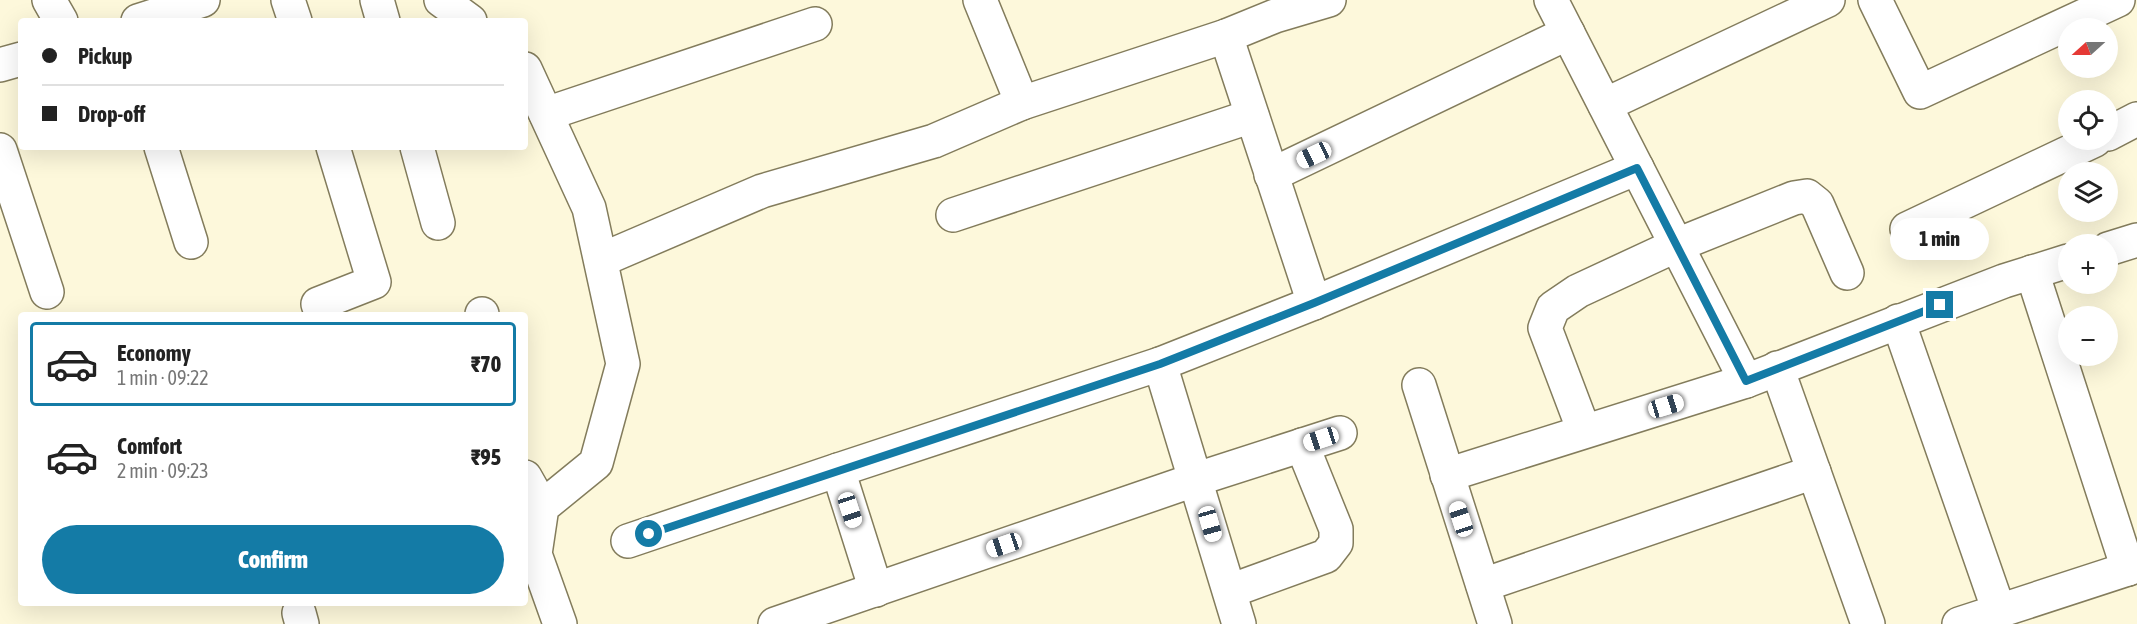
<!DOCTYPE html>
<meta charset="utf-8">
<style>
:root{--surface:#fff;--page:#f6f6f6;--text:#222;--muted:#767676;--line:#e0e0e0;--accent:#147ba6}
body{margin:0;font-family:"Asap Condensed",sans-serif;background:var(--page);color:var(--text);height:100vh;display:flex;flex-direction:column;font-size:22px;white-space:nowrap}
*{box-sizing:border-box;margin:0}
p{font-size:20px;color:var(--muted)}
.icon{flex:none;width:33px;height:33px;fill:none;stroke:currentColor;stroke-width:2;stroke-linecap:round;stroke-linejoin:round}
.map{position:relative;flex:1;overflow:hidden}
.drawer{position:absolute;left:18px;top:312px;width:510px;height:294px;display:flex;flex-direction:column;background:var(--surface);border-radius:6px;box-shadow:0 6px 24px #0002}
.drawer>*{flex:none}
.hud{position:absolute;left:18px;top:18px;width:510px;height:132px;border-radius:6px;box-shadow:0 6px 24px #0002;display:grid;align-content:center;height:132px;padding:0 24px;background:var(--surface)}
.needle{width:39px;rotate:249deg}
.buttons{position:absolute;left:2058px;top:18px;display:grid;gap:12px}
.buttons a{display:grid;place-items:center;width:60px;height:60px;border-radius:50%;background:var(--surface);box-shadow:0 6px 24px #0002;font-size:30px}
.end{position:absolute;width:27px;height:27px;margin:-14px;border:8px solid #147ba6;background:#fff;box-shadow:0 0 0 3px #fff}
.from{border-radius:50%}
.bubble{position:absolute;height:42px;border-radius:21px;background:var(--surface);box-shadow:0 6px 24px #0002;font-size:20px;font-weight:800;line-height:42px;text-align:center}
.car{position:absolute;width:18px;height:36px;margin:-18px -9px;border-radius:8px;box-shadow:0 0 4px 2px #0007;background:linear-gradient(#fff 24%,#345 0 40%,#fff 0 76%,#345 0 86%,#fff 0)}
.hud b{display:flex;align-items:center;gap:21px;height:57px;font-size:22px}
.hud b+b{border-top:2px solid var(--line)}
.hud i{width:15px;height:15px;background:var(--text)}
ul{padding:10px 0 0;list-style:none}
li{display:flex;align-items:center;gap:18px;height:84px;margin:0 12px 9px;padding:0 12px;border:3px solid transparent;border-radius:6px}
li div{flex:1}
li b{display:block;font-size:22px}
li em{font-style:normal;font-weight:800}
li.current{border-color:var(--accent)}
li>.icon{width:54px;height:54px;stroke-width:1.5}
.cta{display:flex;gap:12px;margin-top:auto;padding:12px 24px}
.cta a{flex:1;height:69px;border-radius:36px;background:var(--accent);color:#fff;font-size:24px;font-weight:800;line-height:69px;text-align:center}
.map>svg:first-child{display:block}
</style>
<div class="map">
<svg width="2137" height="624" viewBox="0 0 2137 624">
<rect width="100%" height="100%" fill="#fdf8db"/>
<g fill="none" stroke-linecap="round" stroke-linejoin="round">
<defs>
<g id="minor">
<polyline points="49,0 61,21"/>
<polyline points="288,0 295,21"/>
<polyline points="377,0 383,21"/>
<polyline points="441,0 470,21"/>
<polyline points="980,0 1022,103"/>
<polyline points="1551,0 1746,381"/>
<polyline points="1875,0 1920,92 2118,0"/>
<polyline points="138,21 203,0"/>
<polyline points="1226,36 1314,303"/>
<polyline points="0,65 21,59"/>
<polyline points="525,69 589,208 623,364 596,463 542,507 535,554 560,624"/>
<polyline points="1605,105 1828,0"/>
<polyline points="546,114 815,24"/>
<polyline points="2108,134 2137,119"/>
<polyline points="161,147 191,242"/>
<polyline points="417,147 438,223"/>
<polyline points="0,150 47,292"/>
<polyline points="1271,175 1568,33"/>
<polyline points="953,215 1252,116"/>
<polyline points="1907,229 2095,140"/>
<polyline points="2108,249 2137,240"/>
<polyline points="601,260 762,191 934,141 1022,103 1226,36 1275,16 1329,0"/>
<polyline points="2032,272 2128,569"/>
<polyline points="482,314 482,315"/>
<polyline points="322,315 318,304 374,282 333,147"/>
<polyline points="1898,321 1999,611"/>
<polyline points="1160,364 1239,624"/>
<polyline points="1777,368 1868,624"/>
<polyline points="1419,385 1495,624"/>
<polyline points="1584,431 1545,328 1553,308 1578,291 1677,245 1794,198 1807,196 1817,204 1847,273"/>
<polyline points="1447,475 1746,381 2004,281 2068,261"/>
<polyline points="525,477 542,507"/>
<polyline points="628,541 838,470"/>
<polyline points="1483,585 1814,472"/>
<polyline points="876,590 838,470 1160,364 1314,303 1637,168"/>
<polyline points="1230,591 1326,556 1336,543 1336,529 1302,445"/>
<polyline points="299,613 302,624"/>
<polyline points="775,624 1197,479 1340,433"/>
<polyline points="1959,624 2137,566"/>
</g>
</defs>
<use href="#minor" stroke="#837c5c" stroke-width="36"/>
<use href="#minor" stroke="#fff" stroke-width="33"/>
</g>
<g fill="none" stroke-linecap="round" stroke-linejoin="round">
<polyline stroke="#147ba6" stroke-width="8" points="649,534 1160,364 1314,303 1637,168 1746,381 1940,305"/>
</g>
</svg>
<div class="buttons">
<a><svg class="needle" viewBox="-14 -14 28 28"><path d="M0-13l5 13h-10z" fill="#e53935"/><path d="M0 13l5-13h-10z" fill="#767676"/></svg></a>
<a><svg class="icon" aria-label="locate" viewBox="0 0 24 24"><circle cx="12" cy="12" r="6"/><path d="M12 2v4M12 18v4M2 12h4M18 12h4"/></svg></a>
<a><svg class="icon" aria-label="layers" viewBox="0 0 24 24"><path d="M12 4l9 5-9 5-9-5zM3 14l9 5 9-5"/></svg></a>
<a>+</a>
<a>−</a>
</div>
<i class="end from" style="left:649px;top:534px"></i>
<i class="end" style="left:1940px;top:305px"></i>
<div class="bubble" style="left:1890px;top:218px;width:99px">1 min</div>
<i class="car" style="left:1314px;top:155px;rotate:245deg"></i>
<i class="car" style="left:1666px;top:406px;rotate:73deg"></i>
<i class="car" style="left:1321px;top:439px;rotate:252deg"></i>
<i class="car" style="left:850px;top:510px;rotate:162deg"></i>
<i class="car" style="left:1461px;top:519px;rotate:342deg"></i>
<i class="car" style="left:1210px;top:524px;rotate:164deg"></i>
<i class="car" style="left:1004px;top:545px;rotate:251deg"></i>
<div class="hud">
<b><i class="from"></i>Pickup</b>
<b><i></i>Drop-off</b>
</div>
<section class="drawer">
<ul>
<li class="current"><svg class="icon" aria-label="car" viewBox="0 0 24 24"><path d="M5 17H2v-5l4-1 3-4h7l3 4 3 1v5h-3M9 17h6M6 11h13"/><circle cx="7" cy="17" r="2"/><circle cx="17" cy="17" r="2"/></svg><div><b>Economy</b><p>1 min · 09:22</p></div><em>₹70</em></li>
<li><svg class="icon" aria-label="car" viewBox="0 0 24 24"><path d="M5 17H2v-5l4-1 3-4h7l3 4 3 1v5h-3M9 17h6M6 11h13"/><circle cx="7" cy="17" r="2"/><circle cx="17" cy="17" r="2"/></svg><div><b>Comfort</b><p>2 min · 09:23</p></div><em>₹95</em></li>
</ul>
<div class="cta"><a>Confirm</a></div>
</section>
</div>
